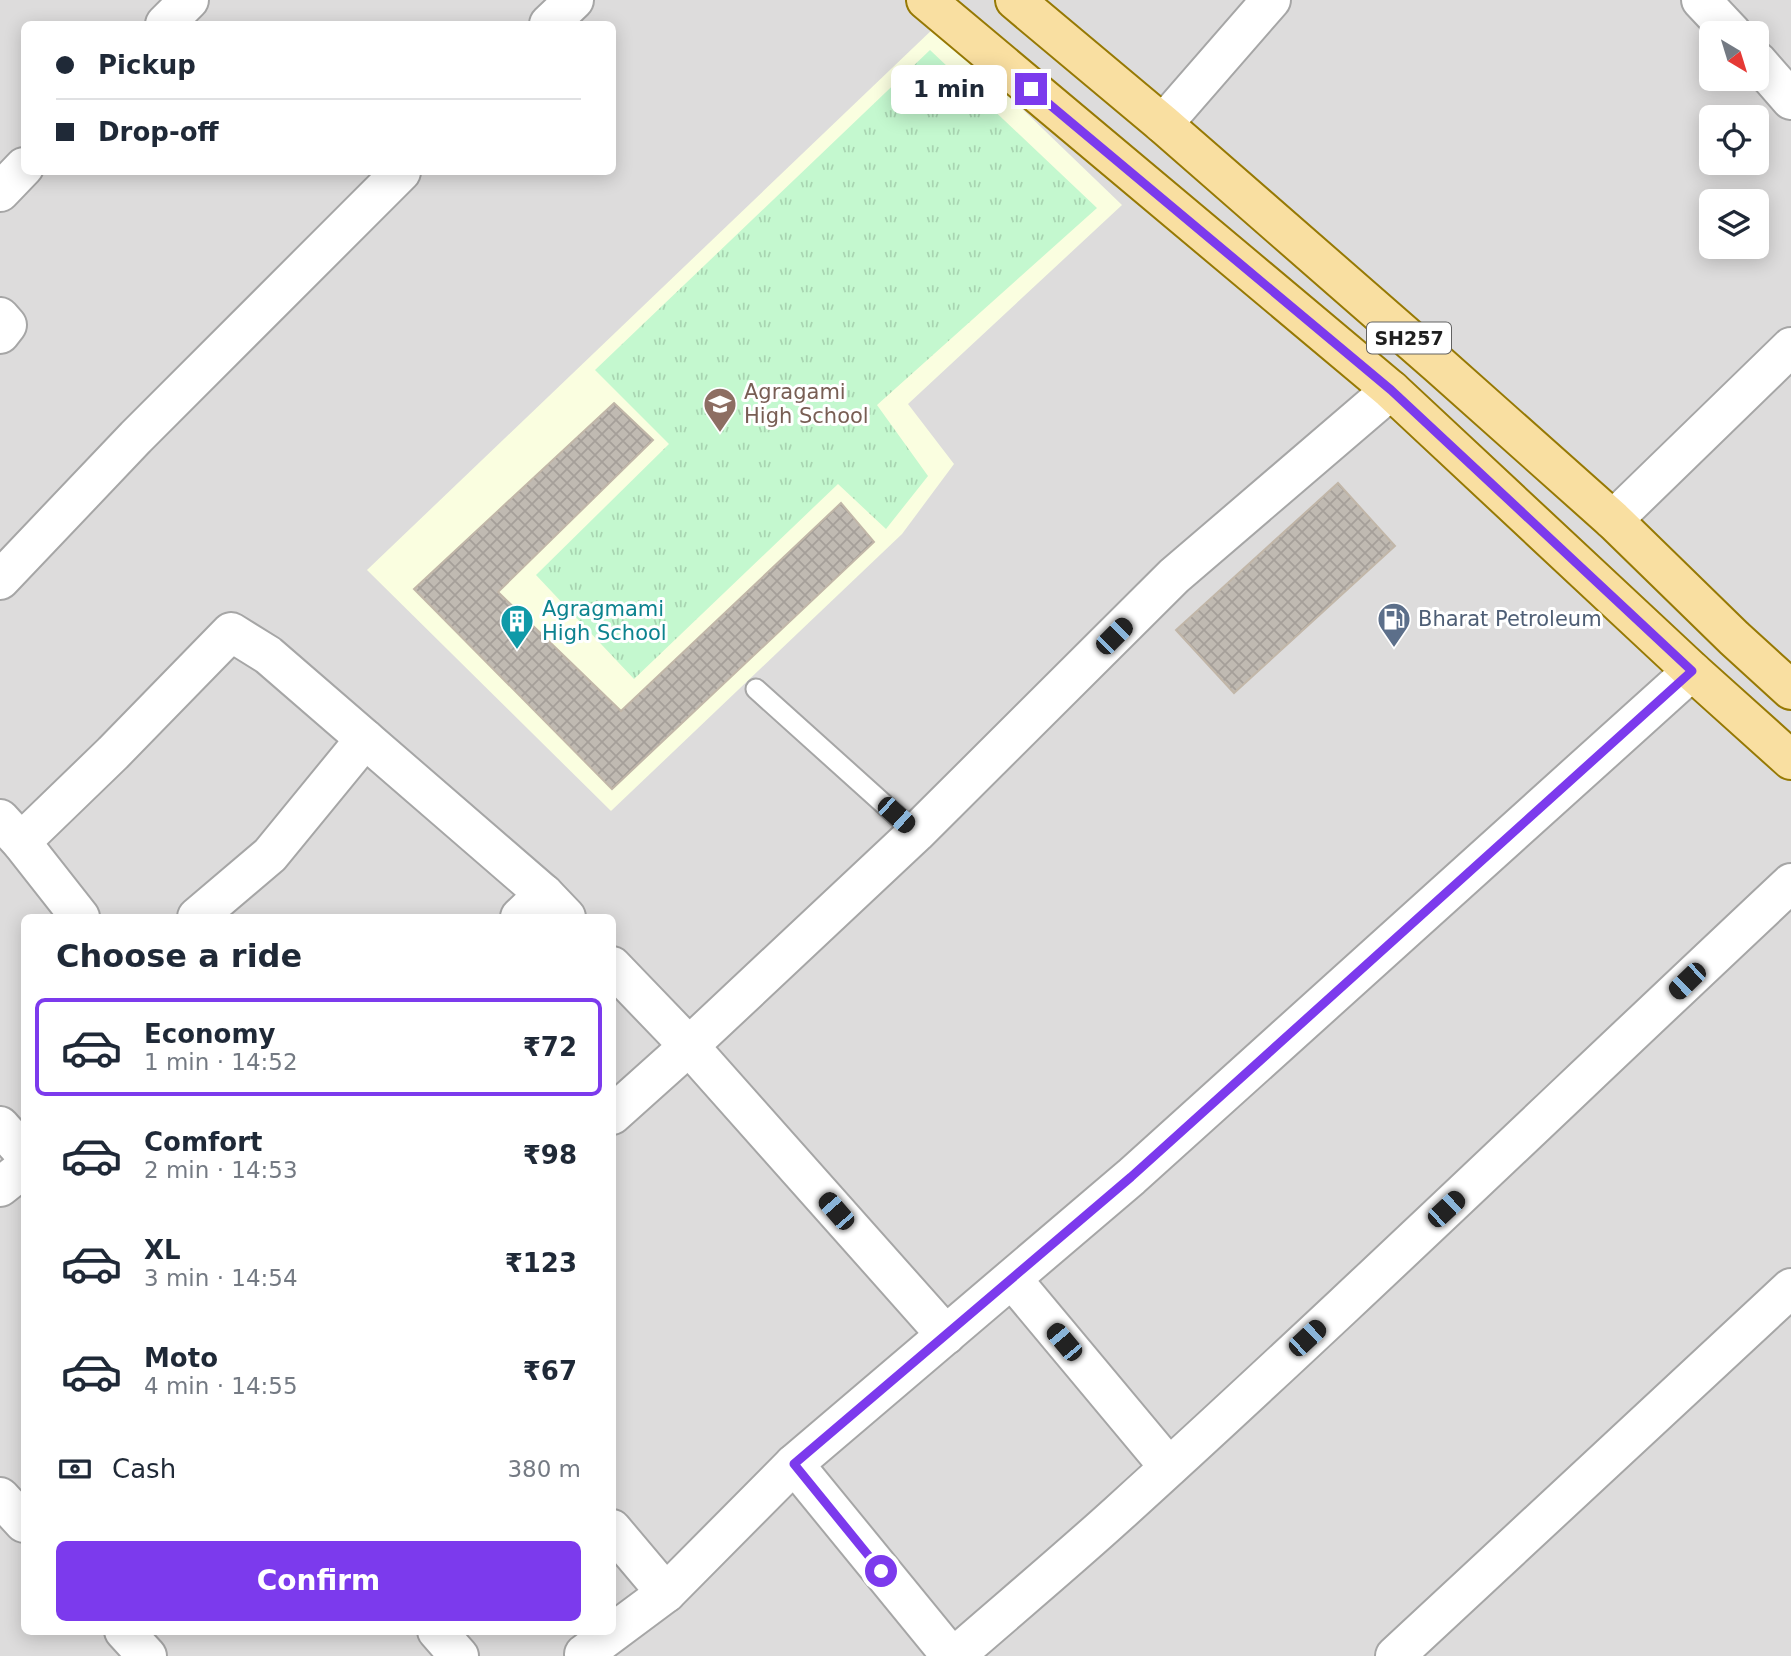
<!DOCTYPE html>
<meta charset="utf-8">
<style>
:root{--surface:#fff;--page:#f6f6f7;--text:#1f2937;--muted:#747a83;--line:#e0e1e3;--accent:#7c3aed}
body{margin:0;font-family:"DejaVu Sans",sans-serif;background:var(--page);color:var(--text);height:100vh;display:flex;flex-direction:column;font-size:26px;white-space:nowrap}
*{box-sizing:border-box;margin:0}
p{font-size:23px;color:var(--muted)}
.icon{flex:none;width:38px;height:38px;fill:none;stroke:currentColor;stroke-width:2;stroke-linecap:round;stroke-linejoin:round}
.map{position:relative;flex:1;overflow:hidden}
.side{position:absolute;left:21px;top:914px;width:595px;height:721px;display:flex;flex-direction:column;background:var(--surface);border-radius:10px;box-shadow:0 4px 18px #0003}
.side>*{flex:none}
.top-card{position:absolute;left:21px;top:21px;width:595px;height:154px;border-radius:10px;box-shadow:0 4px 18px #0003;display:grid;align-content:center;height:154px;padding:0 35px;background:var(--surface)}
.needle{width:46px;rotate:142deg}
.controls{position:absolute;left:1699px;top:21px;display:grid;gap:14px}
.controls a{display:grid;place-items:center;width:70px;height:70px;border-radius:10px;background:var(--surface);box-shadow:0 4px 18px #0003;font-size:35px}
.end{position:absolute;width:32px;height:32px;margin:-16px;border:9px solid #7c3aed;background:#fff;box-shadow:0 0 0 4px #fff}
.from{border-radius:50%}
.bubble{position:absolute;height:49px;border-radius:10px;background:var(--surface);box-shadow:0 4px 18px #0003;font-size:23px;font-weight:700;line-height:49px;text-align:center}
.car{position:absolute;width:21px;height:42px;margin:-21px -10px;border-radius:9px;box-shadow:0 0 5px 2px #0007;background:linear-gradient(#222 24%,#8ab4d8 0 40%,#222 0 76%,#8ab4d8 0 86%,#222 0)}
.top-card b{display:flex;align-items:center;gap:24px;height:66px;font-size:26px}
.top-card b+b{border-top:2px solid var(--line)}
.top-card i{width:18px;height:18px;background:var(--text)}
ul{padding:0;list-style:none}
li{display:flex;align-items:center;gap:21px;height:98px;margin:0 14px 10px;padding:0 21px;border:4px solid transparent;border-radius:10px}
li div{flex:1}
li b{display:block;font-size:26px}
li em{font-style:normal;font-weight:700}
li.active{border-color:var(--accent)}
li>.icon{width:63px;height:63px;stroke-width:1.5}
h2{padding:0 35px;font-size:32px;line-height:84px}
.pay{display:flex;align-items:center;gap:18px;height:77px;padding:0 35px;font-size:26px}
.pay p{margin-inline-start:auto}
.action{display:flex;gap:14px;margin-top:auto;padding:14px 35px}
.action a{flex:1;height:80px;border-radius:10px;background:var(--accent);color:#fff;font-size:28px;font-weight:700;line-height:80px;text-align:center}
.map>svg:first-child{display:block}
</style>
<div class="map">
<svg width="1791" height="1656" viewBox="0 0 1791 1656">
<defs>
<pattern id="park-tufts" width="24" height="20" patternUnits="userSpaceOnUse" patternTransform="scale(1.75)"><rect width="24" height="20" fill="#c4f8cf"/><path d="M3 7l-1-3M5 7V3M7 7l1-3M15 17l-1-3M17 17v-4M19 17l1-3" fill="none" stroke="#a8d4b1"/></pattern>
<pattern id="building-cross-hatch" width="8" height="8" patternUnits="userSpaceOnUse" patternTransform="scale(1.75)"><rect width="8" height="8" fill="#c0bab2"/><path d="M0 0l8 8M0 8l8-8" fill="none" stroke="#a59f99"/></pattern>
</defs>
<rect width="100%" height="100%" fill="#f0eee6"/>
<path fill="#dddcdc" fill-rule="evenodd" d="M 0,0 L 1791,0 L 1791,1656 L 0,1656 ZM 24,24 L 612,24 L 612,172 L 24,172 ZM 1712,33 L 1757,33 L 1757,79 L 1712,79 ZM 1712,117 L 1757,117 L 1757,163 L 1712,163 ZM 1712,201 L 1757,201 L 1757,247 L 1712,247 ZM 24,917 L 612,917 L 612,1631 L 24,1631 Z"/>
<polygon fill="#fafee0" points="936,26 1122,205 908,404 954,464 902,534 611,811 367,570"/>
<polygon fill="url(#park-tufts)" points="930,50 1097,208 877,405 928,476 886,529 838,484 634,679 536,575 669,444 595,370"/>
<g fill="url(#building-cross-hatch)" stroke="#c1b6a8" stroke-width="2">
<polygon points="614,403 653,440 498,592 621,711 841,503 874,542 612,789 414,589"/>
<polygon points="1338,483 1395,546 1234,693 1176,630"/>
</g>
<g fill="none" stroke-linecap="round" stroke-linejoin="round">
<defs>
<polyline id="service" points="756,689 916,833"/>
<g id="minor">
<polyline points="1701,0 1732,33"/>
<polyline points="165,24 189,0"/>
<polyline points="549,24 574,0"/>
<polyline points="1757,61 1791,100"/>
<polyline points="1163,124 1271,0"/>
<polyline points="0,192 24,167"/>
<polyline points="0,317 7,325 0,334"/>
<polyline points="1613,520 1791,347"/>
<polyline points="0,580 136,437 401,172"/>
<polyline points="0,819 21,842 80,917"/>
<polyline points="21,842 113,753 231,632 268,655 544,894 566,917"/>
<polyline points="197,917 270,855 365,739"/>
<polyline points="520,917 544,894"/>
<polyline points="612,966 689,1046 946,1335"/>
<polyline points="612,1115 689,1046 916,833 1174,576 1391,390"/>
<polyline points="0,1126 24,1153"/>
<polyline points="0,1187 24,1168"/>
<polyline points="1012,1279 1169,1467"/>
<polyline points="794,1464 951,1656"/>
<polyline points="0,1497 24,1523"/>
<polyline points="612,1529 666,1593"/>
<polyline points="124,1631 147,1656"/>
<polyline points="437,1631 459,1656"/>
<polyline points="586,1656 584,1654 666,1593 794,1464 1131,1177 1692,671"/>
<path d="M 955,1656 C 1010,1608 1065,1562 1119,1513 C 1346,1307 1567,1093 1791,883"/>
<polyline points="1395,1656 1791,1288"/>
</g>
<g id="primary">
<polyline points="926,0 1391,390 1692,671 1791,760"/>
<polyline points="1015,0 1163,124 1439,365 1613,520 1734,638 1791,690"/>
</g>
</defs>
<use href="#service" stroke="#a6a6a6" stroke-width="23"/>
<use href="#minor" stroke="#a6a6a6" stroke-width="42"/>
<use href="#primary" stroke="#967904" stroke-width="42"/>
<use href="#service" stroke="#fff" stroke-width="19"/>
<use href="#minor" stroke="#fff" stroke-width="38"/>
<use href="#primary" stroke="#f9dfa1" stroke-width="38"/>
</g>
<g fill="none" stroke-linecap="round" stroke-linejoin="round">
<polyline stroke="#7c3aed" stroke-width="9" points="881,1571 794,1464 1131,1177 1692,671 1391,390 1031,89"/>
</g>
<defs>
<symbol id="school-pin" viewBox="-11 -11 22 30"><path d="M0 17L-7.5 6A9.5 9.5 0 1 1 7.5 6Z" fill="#8d6e63" stroke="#fff"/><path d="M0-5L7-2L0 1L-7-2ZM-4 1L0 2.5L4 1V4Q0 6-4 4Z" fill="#fff"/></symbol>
<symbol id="fuel-pin" viewBox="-11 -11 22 30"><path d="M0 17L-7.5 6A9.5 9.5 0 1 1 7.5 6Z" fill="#5c6f8a" stroke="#fff"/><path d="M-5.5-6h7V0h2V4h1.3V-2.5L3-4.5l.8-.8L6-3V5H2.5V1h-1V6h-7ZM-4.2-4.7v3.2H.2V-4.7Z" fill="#fff"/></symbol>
<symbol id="building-pin" viewBox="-11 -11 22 30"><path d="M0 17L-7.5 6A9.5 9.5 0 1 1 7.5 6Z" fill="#0f9aa8" stroke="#fff"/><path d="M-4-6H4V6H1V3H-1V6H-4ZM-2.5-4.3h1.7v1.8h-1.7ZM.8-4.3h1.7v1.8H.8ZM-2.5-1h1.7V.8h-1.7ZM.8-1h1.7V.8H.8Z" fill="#fff"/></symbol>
</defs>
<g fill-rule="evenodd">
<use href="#school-pin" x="701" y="385" width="38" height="52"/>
<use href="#fuel-pin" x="1375" y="600" width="38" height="52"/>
<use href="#building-pin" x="498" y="602" width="38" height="52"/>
</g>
<g text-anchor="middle" stroke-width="6" stroke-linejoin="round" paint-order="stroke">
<rect fill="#fff" stroke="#626262" stroke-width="2" x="1367" y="322.5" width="84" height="31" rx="5"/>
<g font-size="19" font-weight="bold" fill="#1f1f1f">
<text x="1409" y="345">SH257</text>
</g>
<g font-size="21" fill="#785e54" stroke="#fff" text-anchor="start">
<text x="744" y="399">Agragami<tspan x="744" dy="24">High School</tspan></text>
</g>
<g font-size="21" fill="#0d838f" stroke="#fff" text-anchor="start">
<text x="542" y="616">Agragmami<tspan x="542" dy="24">High School</tspan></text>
</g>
<g font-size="21" fill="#4e5e75" stroke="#fff" text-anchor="start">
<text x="1418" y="626">Bharat Petroleum</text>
</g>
</g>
</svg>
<div class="controls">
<a><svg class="needle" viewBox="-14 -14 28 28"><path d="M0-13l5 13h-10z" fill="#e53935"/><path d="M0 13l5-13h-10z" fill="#747a83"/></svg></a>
<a><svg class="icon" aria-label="locate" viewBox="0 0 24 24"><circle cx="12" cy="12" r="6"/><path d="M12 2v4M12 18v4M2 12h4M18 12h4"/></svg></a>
<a><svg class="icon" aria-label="layers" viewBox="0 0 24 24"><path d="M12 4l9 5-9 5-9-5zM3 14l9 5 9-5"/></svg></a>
</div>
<i class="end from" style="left:881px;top:1571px"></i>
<i class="end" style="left:1031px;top:89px"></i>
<div class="bubble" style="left:891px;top:65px;width:116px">1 min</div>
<i class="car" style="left:1114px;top:636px;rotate:45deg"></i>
<i class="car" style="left:896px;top:815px;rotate:132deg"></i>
<i class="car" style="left:1687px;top:981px;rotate:226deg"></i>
<i class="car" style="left:1446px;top:1209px;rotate:47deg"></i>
<i class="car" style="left:836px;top:1211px;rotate:319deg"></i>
<i class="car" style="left:1307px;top:1338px;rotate:47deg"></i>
<i class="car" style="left:1064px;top:1342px;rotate:320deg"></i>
<div class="top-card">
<b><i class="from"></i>Pickup</b>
<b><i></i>Drop-off</b>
</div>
<section class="side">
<h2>Choose a ride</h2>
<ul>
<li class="active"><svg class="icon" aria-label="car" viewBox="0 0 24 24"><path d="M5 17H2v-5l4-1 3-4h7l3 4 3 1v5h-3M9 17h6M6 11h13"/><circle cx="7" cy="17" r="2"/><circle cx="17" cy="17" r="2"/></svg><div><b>Economy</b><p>1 min · 14:52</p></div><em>₹72</em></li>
<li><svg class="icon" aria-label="car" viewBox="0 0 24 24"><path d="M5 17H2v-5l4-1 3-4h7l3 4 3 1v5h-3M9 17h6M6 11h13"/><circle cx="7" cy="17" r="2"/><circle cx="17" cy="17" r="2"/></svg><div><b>Comfort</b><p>2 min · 14:53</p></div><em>₹98</em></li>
<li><svg class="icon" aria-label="car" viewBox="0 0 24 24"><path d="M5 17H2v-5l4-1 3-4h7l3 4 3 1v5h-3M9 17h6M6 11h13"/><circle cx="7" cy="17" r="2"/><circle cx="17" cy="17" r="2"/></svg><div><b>XL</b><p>3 min · 14:54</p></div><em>₹123</em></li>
<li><svg class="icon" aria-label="car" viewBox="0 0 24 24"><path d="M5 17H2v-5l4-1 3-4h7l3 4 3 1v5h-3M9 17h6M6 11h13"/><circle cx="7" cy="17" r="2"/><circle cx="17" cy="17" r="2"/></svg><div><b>Moto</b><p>4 min · 14:55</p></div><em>₹67</em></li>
</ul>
<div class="pay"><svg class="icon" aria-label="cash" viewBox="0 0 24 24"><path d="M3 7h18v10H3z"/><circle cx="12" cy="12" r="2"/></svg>Cash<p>380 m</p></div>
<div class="action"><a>Confirm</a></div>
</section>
</div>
